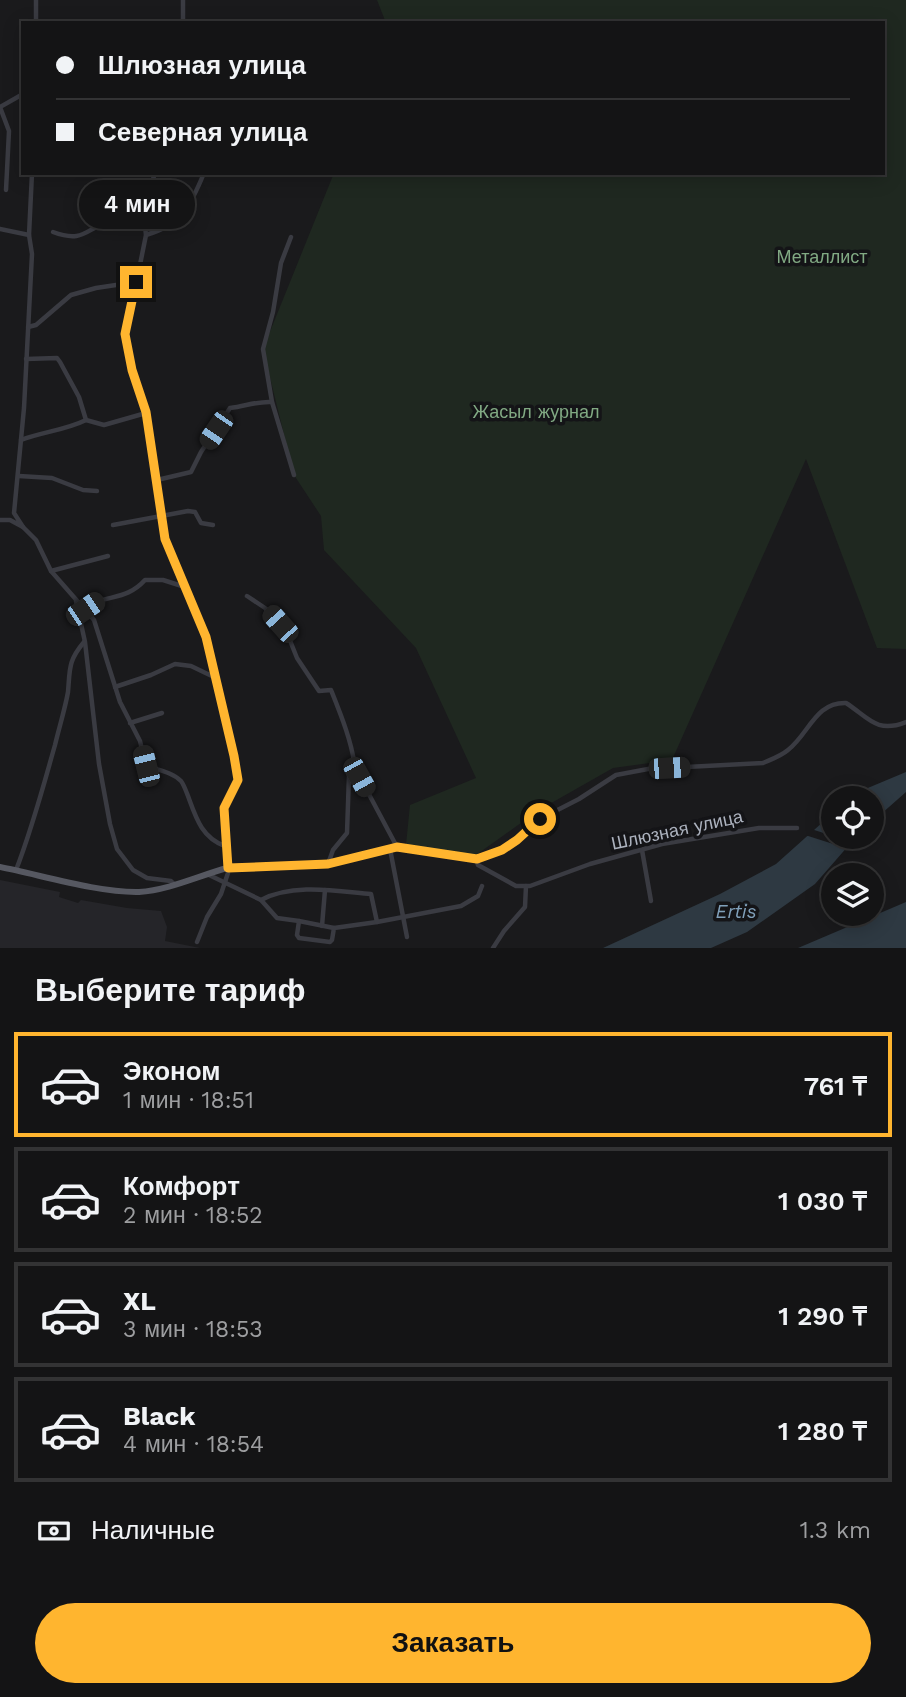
<!DOCTYPE html>
<html lang="ru">
<meta charset="utf-8">
<style>
:root{--surface:#141415;--page:#1d1d1e;--text:#f1f3f6;--muted:#9d9ea0;--line:#333334;--accent:#ffb52f}
body{margin:0;font-family:"Work Sans",sans-serif;background:var(--page);color:var(--text);height:100vh;display:flex;flex-direction:column;font-size:26px;white-space:nowrap}
*{box-sizing:border-box;margin:0}
p{font-size:23px;color:var(--muted)}
.icon{flex:none;width:38px;height:38px;fill:none;stroke:currentColor;stroke-width:2;stroke-linecap:round;stroke-linejoin:round}
.map{position:relative;height:948px;overflow:hidden}
.sheet{display:flex;flex-direction:column;background:var(--surface);flex:1}
.sheet>*{flex:none}
.banner{position:absolute;left:21px;top:21px;width:864px;height:154px;border-radius:0px;box-shadow:0 4px 18px #0003,0 0 0 2px var(--line);display:grid;align-content:center;height:154px;padding:0 35px;background:var(--surface)}
.fabs{position:absolute;left:821px;top:786px;display:grid;gap:14px}
.fabs a{display:grid;place-items:center;width:63px;height:63px;border-radius:50%;background:var(--surface);box-shadow:0 4px 18px #0003,0 0 0 2px var(--line);font-size:35px}
.end{position:absolute;width:32px;height:32px;margin:-16px;border:9px solid #ffb52f;background:#111;box-shadow:0 0 0 4px #111}
.from{border-radius:50%}
.bubble{position:absolute;height:49px;border-radius:24px;background:var(--surface);box-shadow:0 4px 18px #0003,0 0 0 2px var(--line);font-size:23px;font-weight:600;line-height:49px;text-align:center}
.car{position:absolute;width:21px;height:42px;margin:-21px -10px;border-radius:9px;box-shadow:0 0 5px 2px #0007;background:linear-gradient(#222 24%,#8ab4d8 0 40%,#222 0 76%,#8ab4d8 0 86%,#222 0)}
.banner b{display:flex;align-items:center;gap:24px;height:66px;font-size:26px}
.banner b+b{border-top:2px solid var(--line)}
.banner i{width:18px;height:18px;background:var(--text)}
ul{padding:0;list-style:none}
li{display:flex;align-items:center;gap:21px;height:105px;margin:0 14px 10px;padding:0 21px;border:4px solid var(--line);border-radius:0px}
li div{flex:1}
li b{display:block;font-size:26px}
li em{font-style:normal;font-weight:600}
li.on{border-color:var(--accent)}
li>.icon{width:63px;height:63px;stroke-width:1.5}
h2{padding:0 35px;font-size:32px;line-height:84px}
.pay{display:flex;align-items:center;gap:18px;height:77px;padding:0 35px;font-size:26px}
.pay p{margin-inline-start:auto}
.action{display:flex;gap:14px;margin-top:auto;padding:14px 35px}
.action a{flex:1;height:80px;border-radius:42px;background:var(--accent);color:#111;font-size:28px;font-weight:600;line-height:80px;text-align:center}
.map>svg:first-child{display:block}
</style>
<div class="map">
<svg width="906" height="948" viewBox="0 0 906 948">
<rect width="100%" height="100%" fill="#1a1a1c"/>
<polygon fill="#252529" points="0,880 60,892 59,897 78,903 81,900 127,908 161,911 167,927 165,941 200,948 0,948"/>
<polygon fill="#1f2820" points="377,0 906,0 906,649 877,648 806,459 672,760 613,768 539,810 476,855 406,845 410,805 476,778 416,648 324,550 321,516 294,475 263,349 334,173 884,173 884,23 386,23"/>
<g fill="#2e3942">
<polygon points="906,772 906,792 872,822 872,798 852,798 863,790"/>
<polygon points="833,813 833,836 856,837 815,884 747,932 711,948 603,948 720,894 776,864"/>
<polygon points="906,902 906,948 798,948"/>
</g>
<polygon fill="#1a1a1c" points="811,829 833,836 854,843 849,849 805,835"/>
<g fill="none" stroke-linecap="round" stroke-linejoin="round">
<g stroke="#3a3b42" stroke-width="4.5">
<polyline points="183,0 183,23"/>
<polyline points="36,23 36,0"/>
<polyline points="0,107 9,131 6,190"/>
<polyline points="0,107 23,94"/>
<polyline points="155,173 143,210 146,235 126,334 132,370 146,413 165,539 206,637 235,756 238,780 224,808 228,873 221,894 207,917 197,942"/>
<polyline points="0,229 29,235"/>
<path d="M 53,232 C 88,245 86,224 116,221 C 124,220 135,223 144,224"/>
<path d="M 146,235 C 181,225 191,205 204,173"/>
<polyline points="291,237 281,263 273,312 263,349 272,402 294,475"/>
<polyline points="28,327 36,325 71,295 96,288 136,282"/>
<polyline points="26,359 57,358 60,362 79,397 86,420"/>
<path d="M 21,440 C 42,432 66,430 86,420 L 104,425 L 146,413"/>
<polyline points="19,476 52,478 83,490 97,491"/>
<path d="M 157,480 L 191,472 L 201,452 L 230,408 C 246,406 257,401 272,402"/>
<polyline points="0,520 10,520 23,527 14,513 24,408 32,254 29,235 32,173"/>
<polyline points="113,525 188,511 195,512 201,523 213,525"/>
<path d="M 23,527 L 36,540 L 51,571 L 94,620 L 120,702 L 140,741 L 146,766 C 158,770 172,772 181,781 C 184,785 186,791 188,796 C 196,818 202,838 225,846"/>
<polyline points="51,571 108,556"/>
<path d="M 247,596 L 265,608 L 280,624 L 289,638 L 297,658 L 319,691 L 331,690 C 341,715 352,742 355,768 L 349,775 L 347,833 L 333,850 L 328,864"/>
<polyline points="76,601 85,642 99,764 110,824 117,849 133,870 147,878 171,881 174,884"/>
<path d="M 84,609 C 106,593 125,602 145,580 L 163,580 L 185,587"/>
<polyline points="115,687 151,675 175,664 191,666 216,678"/>
<polyline points="130,723 162,713"/>
<polyline points="355,768 397,847"/>
<polyline points="390,849 407,937"/>
<polyline points="642,850 651,901"/>
<polyline points="476,859 478,865 516,886 530,886 590,864 662,844 759,828 797,828"/>
<path d="M 227,868 L 328,864 L 397,847 L 476,859 L 502,850 L 518,840 L 540,819 L 579,799 L 616,775 L 648,769 L 763,763 C 772,759 781,756 788,750 C 809,734 815,702 846,703 C 868,717 876,734 906,722"/>
<path d="M 16,870 C 32,829 43,787 55,745 C 59,728 65,709 68,692 C 70,669 68,661 84,642"/>
<polyline points="209,875 261,900 277,918 299,921 297,935 299,938 330,942 332,940 334,928 377,922 461,906 478,896 482,886"/>
<path d="M 261,900 C 293,883 336,891 371,894 L 377,922"/>
<polyline points="299,921 334,928"/>
<polyline points="322,926 325,890"/>
<polyline points="493,948 504,931 525,907 526,886"/>
</g>
<path stroke="#565861" stroke-width="6" d="M 0,867 C 41,875 99,893 139,892 C 169,890 198,876 227,868"/>
</g>
<g fill="none" stroke-linecap="round" stroke-linejoin="round">
<polyline stroke="#ffb52f" stroke-width="9" points="136,282 125,334 132,370 146,412 165,539 206,637 234,756 238,780 224,808 228,868 328,864 397,847 477,859 502,850 517,840 540,819"/>
</g>
<g text-anchor="middle" stroke-width="7" stroke-linejoin="round" paint-order="stroke">
<g font-size="18" fill="#81a983" stroke="#141417">
<text x="822" y="263">Металлист</text>
<text x="536" y="418">Жасыл журнал</text>
</g>
<g font-size="18" fill="#abb1bd" stroke="#141417">
<text transform="translate(677 830) rotate(-12)" y="6">Шлюзная улица</text>
</g>
<g font-size="19" font-style="italic" fill="#80a0ba" stroke="#141417">
<text x="736" y="918">Ertis</text>
</g>
</g>
</svg>
<div class="fabs">
<a><svg class="icon" aria-label="locate" viewBox="0 0 24 24"><circle cx="12" cy="12" r="6"/><path d="M12 2v4M12 18v4M2 12h4M18 12h4"/></svg></a>
<a><svg class="icon" aria-label="layers" viewBox="0 0 24 24"><path d="M12 4l9 5-9 5-9-5zM3 14l9 5 9-5"/></svg></a>
</div>
<i class="end from" style="left:540px;top:819px"></i>
<i class="end" style="left:136px;top:282px"></i>
<div class="bubble" style="left:79px;top:180px;width:116px">4 мин</div>
<i class="car" style="left:216px;top:430px;rotate:214deg"></i>
<i class="car" style="left:85px;top:609px;rotate:56deg"></i>
<i class="car" style="left:280px;top:624px;rotate:318deg"></i>
<i class="car" style="left:146px;top:766px;rotate:346deg"></i>
<i class="car" style="left:669px;top:768px;rotate:87deg"></i>
<i class="car" style="left:359px;top:777px;rotate:151deg"></i>
<div class="banner">
<b><i class="from"></i>Шлюзная улица</b>
<b><i></i>Северная улица</b>
</div>
</div>
<section class="sheet">
<h2>Выберите тариф</h2>
<ul>
<li class="on"><svg class="icon" aria-label="car" viewBox="0 0 24 24"><path d="M5 17H2v-5l4-1 3-4h7l3 4 3 1v5h-3M9 17h6M6 11h13"/><circle cx="7" cy="17" r="2"/><circle cx="17" cy="17" r="2"/></svg><div><b>Эконом</b><p>1 мин · 18:51</p></div><em>761 ₸</em></li>
<li><svg class="icon" aria-label="car" viewBox="0 0 24 24"><path d="M5 17H2v-5l4-1 3-4h7l3 4 3 1v5h-3M9 17h6M6 11h13"/><circle cx="7" cy="17" r="2"/><circle cx="17" cy="17" r="2"/></svg><div><b>Комфорт</b><p>2 мин · 18:52</p></div><em>1 030 ₸</em></li>
<li><svg class="icon" aria-label="car" viewBox="0 0 24 24"><path d="M5 17H2v-5l4-1 3-4h7l3 4 3 1v5h-3M9 17h6M6 11h13"/><circle cx="7" cy="17" r="2"/><circle cx="17" cy="17" r="2"/></svg><div><b>XL</b><p>3 мин · 18:53</p></div><em>1 290 ₸</em></li>
<li><svg class="icon" aria-label="car" viewBox="0 0 24 24"><path d="M5 17H2v-5l4-1 3-4h7l3 4 3 1v5h-3M9 17h6M6 11h13"/><circle cx="7" cy="17" r="2"/><circle cx="17" cy="17" r="2"/></svg><div><b>Black</b><p>4 мин · 18:54</p></div><em>1 280 ₸</em></li>
</ul>
<div class="pay"><svg class="icon" aria-label="cash" viewBox="0 0 24 24"><path d="M3 7h18v10H3z"/><circle cx="12" cy="12" r="2"/></svg>Наличные<p>1.3 km</p></div>
<div class="action"><a>Заказать</a></div>
</section>
